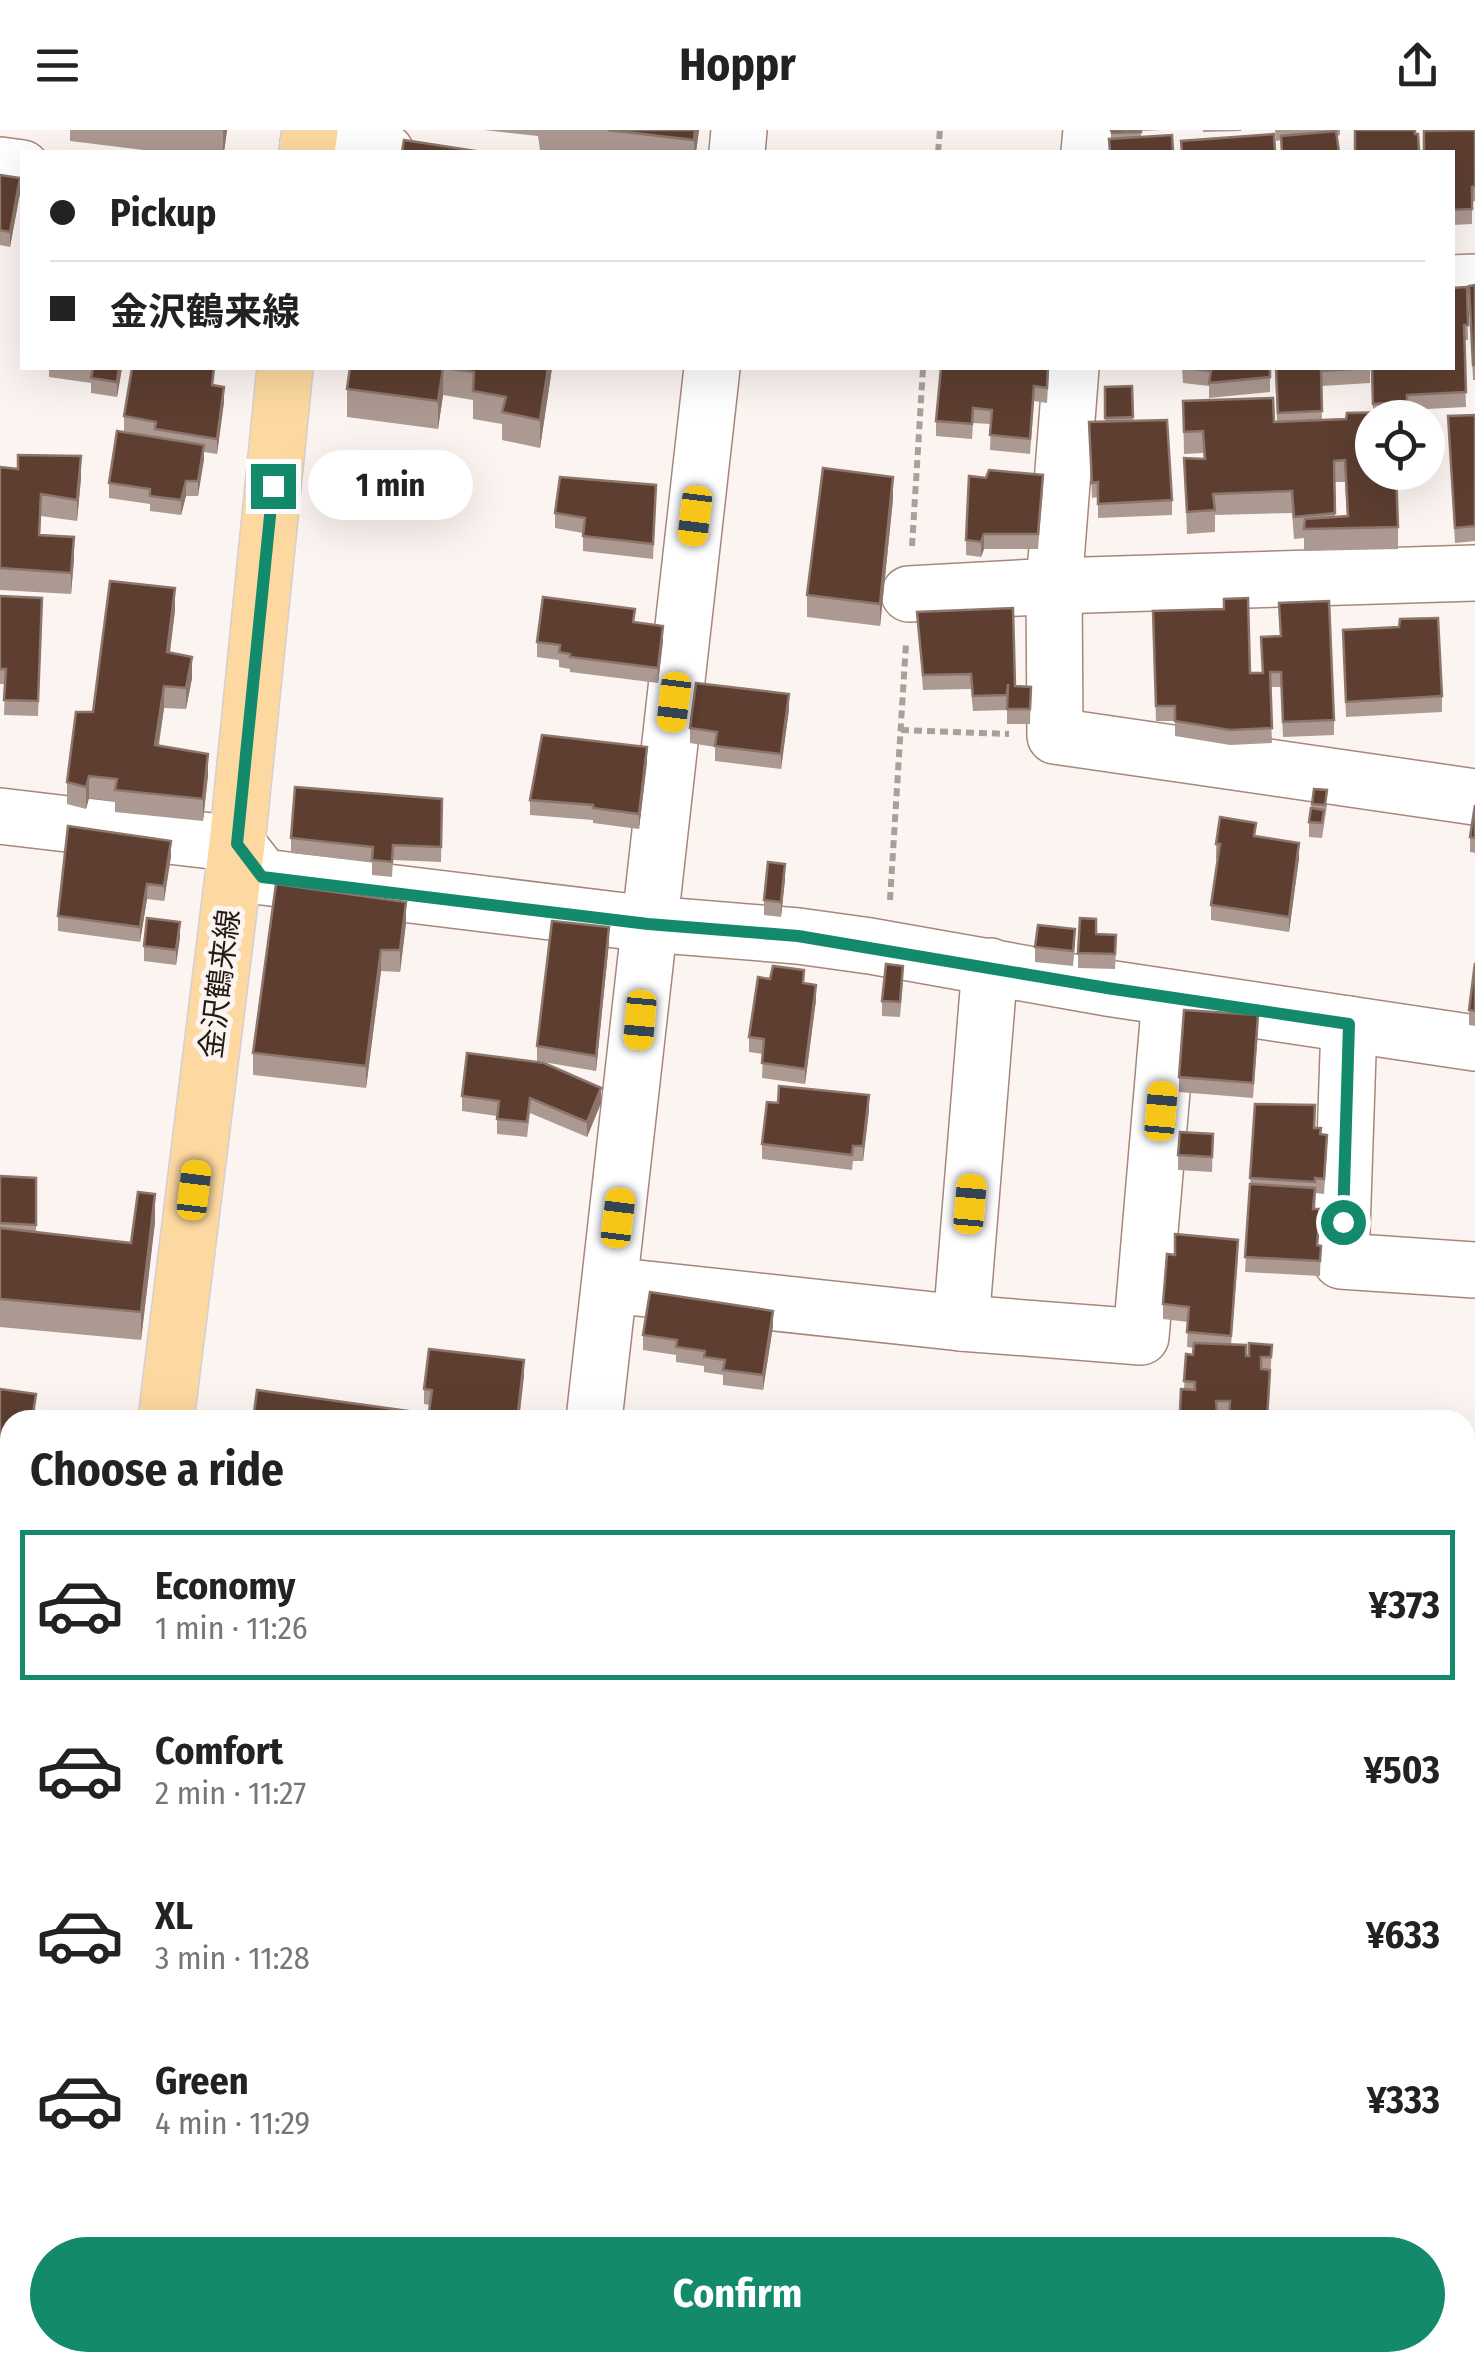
<!DOCTYPE html>
<meta charset="utf-8">
<style>
:root{--surface:#fff;--page:#f2f2f2;--text:#222;--muted:#767676;--line:#e0e0e0;--accent:#138a6c}
body{margin:0;font-family:"Fira Sans Condensed","Noto Sans JP",sans-serif;background:var(--page);color:var(--text);height:100vh;display:flex;flex-direction:column;font-size:38px;white-space:nowrap}
*{box-sizing:border-box;margin:0}
p{font-size:32px;color:var(--muted)}
.icon{flex:none;width:55px;height:55px;fill:none;stroke:currentColor;stroke-width:2;stroke-linecap:round;stroke-linejoin:round}
.map{position:relative;flex:1;overflow:hidden}
.details{position:absolute;left:0px;top:1280px;width:1475px;height:962px;display:flex;flex-direction:column;background:var(--surface);border-radius:30px 30px 0 0;box-shadow:0 10px 40px #0002}
.details>*{flex:none}
.guide{position:absolute;left:20px;top:20px;width:1435px;height:220px;border-radius:0px;box-shadow:0 10px 40px #0002;display:grid;align-content:center;height:220px;padding:0 30px;background:var(--surface)}
.controls{position:absolute;left:1355px;top:270px;display:grid;gap:20px}
.controls a{display:grid;place-items:center;width:90px;height:90px;border-radius:50%;background:var(--surface);box-shadow:0 10px 40px #0002;font-size:50px}
.end{position:absolute;width:45px;height:45px;margin:-22px;border:12px solid #138a6c;background:#fff;box-shadow:0 0 0 5px #fff}
.from{border-radius:50%}
.bubble{position:absolute;height:70px;border-radius:35px;background:var(--surface);box-shadow:0 10px 40px #0002;font-size:32px;font-weight:700;line-height:70px;text-align:center}
.car{position:absolute;width:30px;height:60px;margin:-30px -15px;border-radius:12px;box-shadow:0 0 8px 2px #0007;background:linear-gradient(#f5c518 24%,#345 0 40%,#f5c518 0 76%,#345 0 86%,#f5c518 0)}
.guide b{display:flex;align-items:center;gap:35px;height:95px;font-size:38px}
.guide b+b{border-top:2px solid var(--line)}
.guide i{width:25px;height:25px;background:var(--text)}
ul{padding:0;list-style:none}
li{display:flex;align-items:center;gap:30px;height:150px;margin:0 20px 15px;padding:0 10px;border:5px solid transparent;border-radius:0px}
li div{flex:1}
li b{display:block;font-size:38px}
li em{font-style:normal;font-weight:700}
li.on{border-color:var(--accent)}
li>.icon{width:90px;height:90px;stroke-width:1.5}
h2{padding:0 30px;font-size:45px;line-height:120px}
.primary-button{display:flex;gap:20px;margin-top:auto;padding:20px 30px}
.primary-button a{flex:1;height:115px;border-radius:60px;background:var(--accent);color:#fff;font-size:40px;font-weight:700;line-height:115px;text-align:center}
header{display:flex;justify-content:space-between;align-items:center;height:130px;padding:0 30px;background:var(--surface);font-size:45px;font-weight:700}
.map>svg:first-child{display:block}
</style>
<header><svg class="icon" aria-label="menu" viewBox="0 0 24 24"><path d="M4 6h16M4 12h16M4 18h16"/></svg>Hoppr<svg class="icon" aria-label="share" viewBox="0 0 24 24"><path d="M12 15V3M7 8l5-5 5 5M5 13v7h14v-7"/></svg></header>
<div class="map">
<svg width="1475" height="2242" viewBox="0 0 1475 2242">
<rect width="100%" height="100%" fill="#fbf4f1"/>
<g fill="none" stroke-linecap="round" stroke-linejoin="round">
<defs>
<g id="minor">
<polyline points="308,14 386,22"/>
<polyline points="737,22 739,0"/>
<polyline points="1089,22 1091,0"/>
<polyline points="0,35 22,38"/>
<polyline points="1452,153 1475,152"/>
<polyline points="1071,238 1054,456 1055,606 1475,667"/>
<polyline points="909,464 1054,456 1475,443"/>
<polyline points="0,686 237,714 263,747 649,794 798,806 870,816 1107,858 1475,913"/>
<polyline points="1349,894 1341,1131 1475,1140"/>
<polyline points="610,1155 961,1193 990,836"/>
<polyline points="961,1193 1141,1207 1170,868"/>
<polyline points="594,1290 712,238"/>
<polyline points="0,1641 10,1644"/>
<polyline points="413,2242 414,2232"/>
<polyline points="728,2242 730,2232"/>
<polyline points="1047,2242 1049,2232"/>
<polyline points="1371,2242 1373,2232"/>
</g>
<g id="tertiary">
<polyline points="0,2008 10,2009"/>
<polyline points="1465,2094 1475,2094"/>
</g>
<g id="primary">
<polyline points="307,22 310,0"/>
<polyline points="166,1290 237,714 285,238"/>
<polyline points="54,2242 55,2232"/>
</g>
</defs>
<use href="#minor" stroke="#a7877a" stroke-width="58"/>
<use href="#tertiary" stroke="#a7877a" stroke-width="58"/>
<use href="#primary" stroke="#d3d1d0" stroke-width="58"/>
<g stroke="#a9a09c" stroke-width="6" stroke-dasharray="8 5" stroke-linecap="butt">
<polyline points="938,22 940,0"/>
<polyline points="912,416 923,238"/>
<polyline points="901,600 1009,604"/>
<polyline points="890,770 906,513"/>
</g>
<use href="#minor" stroke="#fff" stroke-width="55"/>
<use href="#tertiary" stroke="#fff" stroke-width="55"/>
<use href="#primary" stroke="#fdd8a0" stroke-width="55"/>
</g>
<g fill="#ac9991" fill-rule="evenodd">
<polygon points="70,0 227,0 224,22 160,22 70,11"/>
<polygon points="484,0 699,0 696,22 563,22 540,20 538,6"/>
<polygon points="1111,0 1162,0 1141,1 1141,7 1111,9"/>
<polygon points="1203,0 1241,0 1241,1 1203,2"/>
<polygon points="1275,0 1340,0 1340,5 1337,6 1339,22 1281,22 1281,10 1276,11"/>
<polygon points="1475,0 1475,71 1472,72 1472,94 1452,95 1452,22"/>
<polygon points="0,45 20,63 10,117 0,115"/>
<polygon points="1475,155 1475,250 1473,250 1469,156"/>
<path d="M 1467,157 L 1468,210 L 1464,210 L 1466,277 L 1407,280 L 1407,287 L 1372,288 L 1398,397 L 1398,419 L 1304,421 L 1304,408 L 1294,409 L 1292,383 L 1215,385 L 1215,402 L 1187,404 L 1184,328 L 1204,329 L 1203,323 L 1184,324 L 1183,271 L 1277,292 L 1275,238 L 1370,238 L 1370,253 L 1321,256 L 1322,290 L 1346,289 L 1373,282 L 1372,238 L 1452,238 ZM 1335,352 L 1345,352 L 1347,386 L 1335,387 Z"/>
<polygon points="40,238 122,238 117,267 91,263 91,253 49,247 49,239"/>
<polygon points="350,238 552,238 540,318 502,310 502,294 473,289 473,270 443,265 438,299 347,287 347,259"/>
<polygon points="1049,238 1047,273 1034,271 1030,324 990,320 991,294 973,293 972,309 936,306 936,291"/>
<polygon points="1182,238 1270,238 1270,262 1209,268 1209,256 1183,253"/>
<polygon points="214,255 224,272 217,324 204,322 198,366 186,366 181,385 150,381 150,374 109,368 109,353 155,307 124,301 124,286"/>
<polygon points="1132,256 1133,291 1172,370 1172,385 1098,388 1098,367 1092,368 1089,292 1105,292 1105,257"/>
<polygon points="1475,285 1475,411 1455,413 1448,286"/>
<polygon points="0,337 81,348 77,391 41,386 40,405 74,429 71,464 0,460"/>
<polygon points="1043,360 1038,419 984,419 981,427 966,425 966,410"/>
<polygon points="893,369 880,496 807,487 807,465"/>
<polygon points="656,370 653,429 583,421 583,403 555,398 555,383"/>
<polygon points="0,466 42,483 38,586 4,585 5,554 0,554"/>
<polygon points="1279,473 1334,590 1334,605 1283,607 1281,557 1270,557 1272,613 1230,615 1175,606 1175,591 1156,591 1153,481 1250,543 1262,543 1280,506"/>
<polygon points="175,480 170,523 192,548 186,579 164,578 159,615 208,645 203,691 115,682 115,671 89,668 86,679 67,674 67,652 93,582"/>
<polygon points="917,482 1015,556 1031,557 1030,594 1007,594 1007,580 973,581 971,559 923,560"/>
<polygon points="635,492 663,511 658,553 570,542 570,539 559,537 559,530 537,527 537,512"/>
<polygon points="1343,500 1442,566 1442,582 1346,587"/>
<polygon points="789,579 781,639 715,631 715,617 690,613 690,598"/>
<polygon points="647,632 639,699 593,693 593,690 530,685 530,670"/>
<polygon points="1314,659 1327,675 1322,708 1309,707 1309,692"/>
<polygon points="442,669 441,732 393,730 392,747 372,745 372,732 291,723 291,708"/>
<polygon points="1475,675 1475,723 1470,722 1470,707"/>
<polygon points="1256,707 1299,728 1289,802 1211,790 1211,775 1218,729 1216,729 1216,714"/>
<polygon points="171,726 164,771 147,769 140,812 58,801 58,786"/>
<polygon points="785,749 781,787 764,785 764,770"/>
<polygon points="406,793 400,842 381,841 366,958 253,945 253,923"/>
<polygon points="1096,804 1116,820 1115,839 1078,838 1078,823"/>
<polygon points="180,807 176,835 144,831 144,816"/>
<polygon points="609,812 596,941 537,931 537,916"/>
<polygon points="1075,814 1073,836 1035,832 1035,817"/>
<polygon points="1475,833 1475,896 1469,895 1469,880"/>
<polygon points="903,851 900,887 882,886 882,871"/>
<polygon points="804,854 816,870 805,954 762,948 763,924 749,922 749,907"/>
<polygon points="1258,900 1253,968 1179,962 1179,947"/>
<polygon points="467,923 601,973 587,1007 530,983 527,1007 497,1004 497,986 462,981 462,966"/>
<polygon points="1255,974 1315,998 1321,1004 1327,1020 1324,1064 1315,1063 1315,1067 1314,1079 1320,1094 1318,1115 1321,1116 1320,1146 1245,1142"/>
<polygon points="869,980 863,1031 853,1031 852,1040 762,1029 762,1014"/>
<polygon points="1213,1004 1212,1042 1178,1040 1178,1025"/>
<polygon points="0,1046 36,1048 36,1102 131,1113 155,1092 141,1210 0,1197"/>
<polygon points="1238,1125 1231,1215 1246,1226 1249,1226 1272,1215 1268,1290 1229,1290 1229,1286 1217,1286 1217,1290 1180,1290 1181,1259 1184,1259 1186,1224 1193,1225 1194,1218 1187,1217 1188,1192 1163,1189 1163,1174"/>
<polygon points="773,1196 763,1260 723,1255 723,1245 704,1242 704,1236 676,1232 676,1225 643,1220 643,1205"/>
<polygon points="524,1245 519,1290 253,1290 429,1284 430,1275 424,1274 424,1259"/>
<polygon points="0,1259 36,1279 10,1290 10,1401 0,1400"/>
<polygon points="1465,1403 1475,1404 1475,1984 1465,1983"/>
<polygon points="0,1671 10,1672 10,1890 0,1888"/>
<polygon points="513,2232 572,2232 571,2242 513,2238"/>
<polygon points="580,2232 678,2232 677,2242 612,2242 612,2235"/>
<polygon points="1073,2232 1189,2232 1189,2242"/>
<polygon points="1245,2232 1317,2232 1316,2242 1244,2242"/>
<polygon points="1325,2232 1350,2232 1350,2235"/>
</g>
<g fill="#8c756b">
<polygon points="223,0 227,0 224,22 223,22"/>
<polygon points="695,0 699,0 696,22 694,22"/>
<polygon points="20,48 20,63 10,117 10,102"/>
<polygon points="119,238 122,238 117,267 117,252"/>
<polygon points="443,238 443,265 438,299 438,271"/>
<polygon points="548,238 552,238 540,318 540,290"/>
<polygon points="224,257 224,272 217,324 217,309"/>
<polygon points="204,315 204,330 198,366 198,351"/>
<polygon points="81,326 81,348 77,391 77,370"/>
<polygon points="893,347 893,369 880,496 880,474"/>
<polygon points="186,351 186,366 181,385 181,370"/>
<polygon points="984,404 984,419 981,427 981,412"/>
<polygon points="74,407 74,429 71,464 71,443"/>
<polygon points="175,458 175,480 167,544 167,522"/>
<polygon points="663,496 663,511 658,553 658,538"/>
<polygon points="192,527 192,548 186,579 186,558"/>
<polygon points="164,556 164,578 155,636 155,615"/>
<polygon points="789,564 789,579 781,639 781,624"/>
<polygon points="647,617 647,632 639,699 639,684"/>
<polygon points="208,624 208,645 203,691 203,669"/>
<polygon points="89,646 89,668 86,679 86,657"/>
<polygon points="171,711 171,726 164,771 164,756"/>
<polygon points="1299,713 1299,728 1289,802 1289,787"/>
<polygon points="785,734 785,749 781,787 781,772"/>
<polygon points="147,754 147,769 140,812 140,797"/>
<polygon points="406,772 406,793 400,842 400,820"/>
<polygon points="180,792 180,807 176,835 176,820"/>
<polygon points="609,797 609,812 596,941 596,926"/>
<polygon points="381,820 381,841 366,958 366,936"/>
<polygon points="816,855 816,870 805,954 805,939"/>
<polygon points="601,958 601,973 587,1007 587,992"/>
<polygon points="869,965 869,980 863,1031 863,1016"/>
<polygon points="155,1064 155,1092 141,1210 141,1182"/>
<polygon points="773,1181 773,1196 763,1260 763,1245"/>
<polygon points="524,1230 524,1245 519,1290 517,1290"/>
</g>
<g fill="#5d3e31" stroke="#8c756b" stroke-width="2.5">
<polygon points="608,0 695,0 694,10"/>
<polygon points="1111,0 1141,0 1141,2 1112,3"/>
<polygon points="1355,0 1415,0 1415,4 1418,4 1419,22 1355,22"/>
<polygon points="1475,0 1475,56 1472,57 1472,79 1452,80 1452,22 1424,22 1424,1"/>
<polygon points="1336,1 1339,22 1282,22 1281,6"/>
<polygon points="1274,4 1275,22 1182,22 1181,11"/>
<polygon points="1172,5 1173,22 1110,22 1109,9"/>
<polygon points="404,10 482,22 402,22"/>
<polygon points="0,45 20,48 10,102 0,100"/>
<polygon points="1475,155 1475,235 1473,235 1469,156"/>
<polygon points="1467,157 1468,195 1464,195 1466,262 1407,265 1407,272 1373,274 1372,238 1452,238 1452,158"/>
<polygon points="87,238 119,238 117,252 91,248 93,238"/>
<polygon points="132,238 214,238 212,255 224,257 217,309 155,299 156,292 124,286"/>
<polygon points="350,238 548,238 540,290 502,282 506,267 473,261 474,242 443,238 438,271 347,259"/>
<polygon points="941,238 1048,238 1047,258 1034,256 1030,309 990,305 992,280 973,278 972,294 936,291"/>
<polygon points="1183,238 1270,238 1270,247 1209,253 1211,241"/>
<polygon points="1276,238 1370,238 1321,241 1322,281 1278,283"/>
<polygon points="1132,256 1133,287 1105,288 1105,257"/>
<polygon points="1273,268 1274,292 1346,289 1347,283 1394,282 1394,288 1372,288 1372,342 1396,342 1398,397 1304,399 1305,389 1348,386 1345,330 1334,331 1335,383 1294,387 1292,361 1213,364 1215,380 1187,382 1184,328 1205,329 1203,301 1184,302 1183,271"/>
<polygon points="1475,285 1475,396 1455,398 1448,286"/>
<polygon points="1167,290 1172,370 1098,374 1098,352 1092,353 1089,292"/>
<polygon points="117,301 204,315 198,351 186,351 181,370 150,366 150,359 109,353"/>
<polygon points="18,325 81,326 77,370 41,364 39,405 74,407 71,443 0,438 0,337 18,339"/>
<polygon points="823,338 893,347 880,474 807,465"/>
<polygon points="989,340 1043,345 1038,404 984,404 981,412 966,410 969,346 986,348"/>
<polygon points="560,347 656,355 653,414 583,406 585,388 555,383"/>
<polygon points="110,451 175,458 167,522 192,527 186,558 164,556 155,615 208,624 203,669 115,660 117,649 89,646 86,657 67,652 76,582 93,582"/>
<polygon points="0,466 42,468 38,571 4,570 6,539 0,539"/>
<polygon points="543,467 635,479 633,492 663,496 658,538 570,527 570,524 559,522 560,515 537,512"/>
<polygon points="1248,468 1250,543 1263,543 1261,507 1281,506 1279,473 1329,471 1334,590 1283,592 1281,542 1270,542 1272,598 1230,600 1175,591 1175,576 1156,576 1153,481 1224,479 1224,469"/>
<polygon points="1013,478 1015,556 1031,557 1030,579 1007,579 1008,554 1007,565 973,566 971,544 923,545 917,482"/>
<polygon points="1438,488 1442,566 1346,572 1343,500 1399,497 1400,489"/>
<polygon points="696,553 789,564 781,624 715,616 717,602 690,598"/>
<polygon points="542,605 647,617 639,684 593,678 593,675 530,670"/>
<polygon points="295,657 442,669 441,717 393,715 392,732 372,730 373,717 291,708"/>
<polygon points="1314,659 1327,660 1325,675 1312,674"/>
<polygon points="1475,675 1475,708 1470,707"/>
<polygon points="1311,678 1324,680 1322,693 1309,692"/>
<polygon points="1220,687 1256,693 1254,706 1299,713 1289,787 1211,775 1220,714 1216,714"/>
<polygon points="68,696 171,711 164,756 147,754 140,797 58,786"/>
<polygon points="768,732 785,734 781,772 764,770"/>
<polygon points="276,754 406,772 400,820 381,820 366,936 253,923"/>
<polygon points="147,788 180,792 176,820 144,816"/>
<polygon points="1080,788 1096,789 1096,804 1116,805 1115,824 1078,823"/>
<polygon points="552,791 609,797 596,926 537,916"/>
<polygon points="1038,795 1075,799 1073,821 1035,817"/>
<polygon points="1475,833 1475,881 1469,880"/>
<polygon points="886,834 903,836 900,872 882,871"/>
<polygon points="773,836 804,840 803,853 816,855 805,939 762,933 764,909 749,907 758,847 770,849"/>
<polygon points="1184,880 1258,885 1253,953 1179,947"/>
<polygon points="467,923 544,933 601,958 587,992 530,968 527,992 497,989 499,971 462,966"/>
<polygon points="779,956 869,965 863,1016 853,1016 852,1025 762,1014 767,972 778,973"/>
<polygon points="1255,974 1315,975 1314,998 1321,998 1320,1004 1327,1005 1324,1049 1315,1048 1315,1052 1250,1048"/>
<polygon points="1180,1002 1213,1004 1212,1027 1178,1025"/>
<polygon points="0,1046 36,1048 36,1095 0,1093"/>
<polygon points="1250,1054 1315,1058 1313,1079 1320,1079 1317,1115 1321,1116 1320,1131 1245,1127"/>
<polygon points="138,1062 155,1064 141,1182 0,1169 0,1098 131,1113"/>
<polygon points="1175,1104 1238,1110 1231,1206 1187,1202 1189,1177 1163,1174 1167,1124 1175,1125"/>
<polygon points="650,1162 773,1181 763,1245 723,1240 725,1230 704,1227 705,1221 676,1217 677,1210 643,1205"/>
<polygon points="1194,1213 1246,1215 1246,1226 1249,1226 1249,1213 1272,1215 1271,1227 1261,1227 1261,1239 1270,1240 1267,1289 1229,1286 1230,1271 1216,1271 1217,1282 1180,1281 1181,1259 1195,1260 1195,1252 1184,1251 1186,1224 1193,1225"/>
<polygon points="429,1219 524,1230 517,1290 495,1290 429,1282 432,1260 424,1259"/>
<polygon points="0,1259 36,1264 32,1290 10,1290 10,1325 0,1324"/>
<polygon points="257,1260 473,1290 253,1290"/>
<polygon points="0,1328 10,1329 10,1379 0,1378"/>
<polygon points="1465,1403 1475,1404 1475,1969 1465,1968"/>
<polygon points="0,1671 10,1672 10,1796 0,1794"/>
<polygon points="0,1819 10,1820 10,1875 0,1873"/>
<polygon points="1465,2193 1475,2194 1475,2242 1408,2242 1409,2232 1465,2232"/>
<polygon points="292,2232 382,2232 381,2242 291,2242"/>
<polygon points="641,2232 677,2232 676,2238 641,2235"/>
<polygon points="1073,2232 1161,2232 1180,2235 1179,2242 1072,2242"/>
<polygon points="1245,2232 1315,2232 1314,2242 1287,2242 1244,2237"/>
</g>
<g fill="none" stroke-linecap="round" stroke-linejoin="round">
<polyline stroke="#138a6c" stroke-width="12" points="273,356 237,714 262,747 648,794 798,806 1107,858 1349,894 1343,1092"/>
</g>
<g text-anchor="middle" stroke-width="10" stroke-linejoin="round" paint-order="stroke">
<g font-size="30" fill="#251914" stroke="#fbf4f1">
<text transform="translate(220 854) rotate(-83)" y="10">金沢鶴来線</text>
</g>
</g>
</svg>
<div class="controls">
<a><svg class="icon" aria-label="locate" viewBox="0 0 24 24"><circle cx="12" cy="12" r="6"/><path d="M12 2v4M12 18v4M2 12h4M18 12h4"/></svg></a>
</div>
<i class="end from" style="left:1343px;top:1092px"></i>
<i class="end" style="left:273px;top:356px"></i>
<div class="bubble" style="left:308px;top:320px;width:165px">1 min</div>
<i class="car" style="left:695px;top:386px;rotate:187deg"></i>
<i class="car" style="left:674px;top:572px;rotate:187deg"></i>
<i class="car" style="left:640px;top:890px;rotate:185deg"></i>
<i class="car" style="left:1161px;top:981px;rotate:5deg"></i>
<i class="car" style="left:194px;top:1060px;rotate:7deg"></i>
<i class="car" style="left:970px;top:1074px;rotate:5deg"></i>
<i class="car" style="left:618px;top:1088px;rotate:7deg"></i>
<div class="guide">
<b><i class="from"></i>Pickup</b>
<b><i></i>金沢鶴来線</b>
</div>
<section class="details">
<h2>Choose a ride</h2>
<ul>
<li class="on"><svg class="icon" aria-label="car" viewBox="0 0 24 24"><path d="M5 17H2v-5l4-1 3-4h7l3 4 3 1v5h-3M9 17h6M6 11h13"/><circle cx="7" cy="17" r="2"/><circle cx="17" cy="17" r="2"/></svg><div><b>Economy</b><p>1 min · 11:26</p></div><em>¥373</em></li>
<li><svg class="icon" aria-label="car" viewBox="0 0 24 24"><path d="M5 17H2v-5l4-1 3-4h7l3 4 3 1v5h-3M9 17h6M6 11h13"/><circle cx="7" cy="17" r="2"/><circle cx="17" cy="17" r="2"/></svg><div><b>Comfort</b><p>2 min · 11:27</p></div><em>¥503</em></li>
<li><svg class="icon" aria-label="car" viewBox="0 0 24 24"><path d="M5 17H2v-5l4-1 3-4h7l3 4 3 1v5h-3M9 17h6M6 11h13"/><circle cx="7" cy="17" r="2"/><circle cx="17" cy="17" r="2"/></svg><div><b>XL</b><p>3 min · 11:28</p></div><em>¥633</em></li>
<li><svg class="icon" aria-label="car" viewBox="0 0 24 24"><path d="M5 17H2v-5l4-1 3-4h7l3 4 3 1v5h-3M9 17h6M6 11h13"/><circle cx="7" cy="17" r="2"/><circle cx="17" cy="17" r="2"/></svg><div><b>Green</b><p>4 min · 11:29</p></div><em>¥333</em></li>
</ul>
<div class="primary-button"><a>Confirm</a></div>
</section>
</div>
